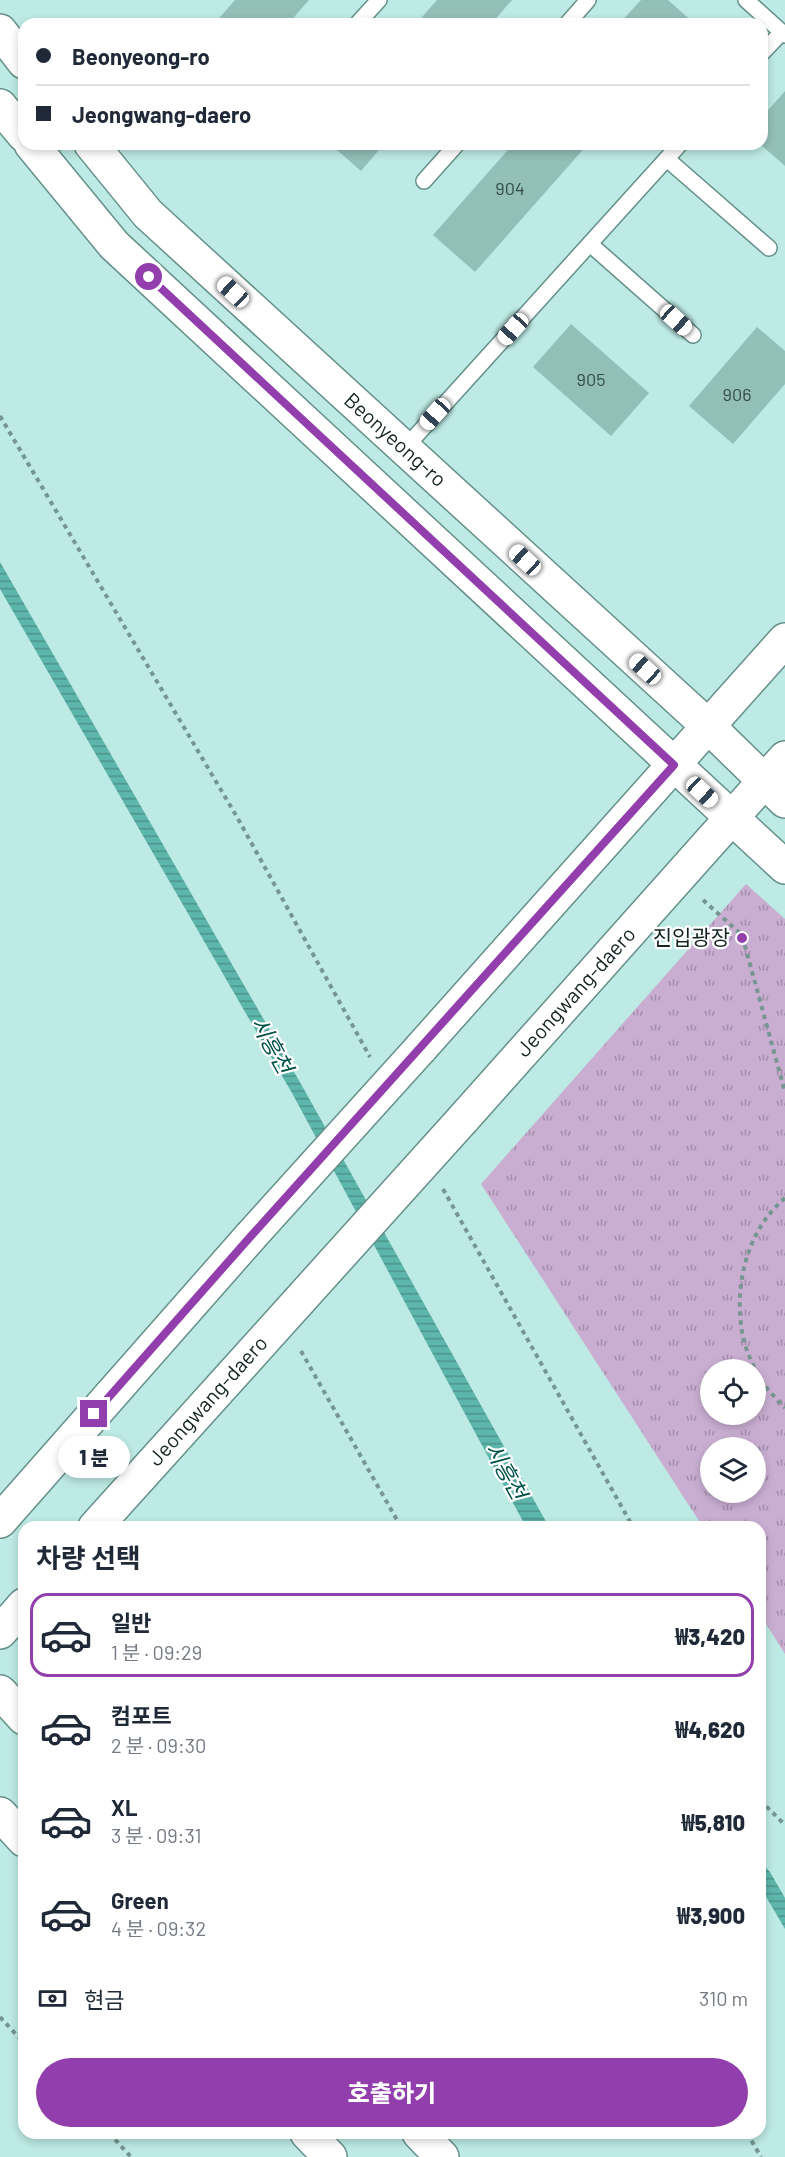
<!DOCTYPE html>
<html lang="ko">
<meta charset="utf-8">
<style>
:root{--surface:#fff;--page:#f6f6f7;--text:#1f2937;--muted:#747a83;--line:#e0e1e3;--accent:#923fad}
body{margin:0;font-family:Barlow,"Noto Sans KR",sans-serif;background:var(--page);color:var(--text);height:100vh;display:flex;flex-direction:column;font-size:22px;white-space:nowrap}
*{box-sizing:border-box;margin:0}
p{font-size:20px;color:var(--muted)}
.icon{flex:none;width:33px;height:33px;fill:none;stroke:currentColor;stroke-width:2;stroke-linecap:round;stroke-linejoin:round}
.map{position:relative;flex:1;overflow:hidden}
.sheet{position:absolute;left:18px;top:1521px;width:748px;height:618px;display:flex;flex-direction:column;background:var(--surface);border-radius:18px;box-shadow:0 3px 9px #0003}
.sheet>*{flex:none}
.hud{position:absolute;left:18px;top:18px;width:750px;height:132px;border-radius:18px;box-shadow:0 3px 9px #0003;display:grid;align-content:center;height:132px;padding:0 18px;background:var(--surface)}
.buttons{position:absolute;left:700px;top:1359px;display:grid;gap:12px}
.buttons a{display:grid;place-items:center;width:66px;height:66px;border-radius:50%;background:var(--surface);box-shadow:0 3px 9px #0003;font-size:30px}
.end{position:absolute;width:27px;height:27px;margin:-14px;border:8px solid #923fad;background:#fff;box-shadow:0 0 0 3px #fff}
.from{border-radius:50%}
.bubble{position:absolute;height:42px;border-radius:21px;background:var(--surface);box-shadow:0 3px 9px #0003;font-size:20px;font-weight:800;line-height:42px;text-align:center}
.car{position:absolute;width:18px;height:36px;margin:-18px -9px;border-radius:8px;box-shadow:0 0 4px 2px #0007;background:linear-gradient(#fff 24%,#345 0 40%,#fff 0 76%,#345 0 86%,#fff 0)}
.hud b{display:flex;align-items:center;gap:21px;height:57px;font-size:22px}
.hud b+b{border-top:2px solid var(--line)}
.hud i{width:15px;height:15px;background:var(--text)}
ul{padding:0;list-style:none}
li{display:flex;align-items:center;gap:18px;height:84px;margin:0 12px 9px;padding:0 6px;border:3px solid transparent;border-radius:18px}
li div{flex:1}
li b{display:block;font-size:22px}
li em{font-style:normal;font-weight:800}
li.active{border-color:var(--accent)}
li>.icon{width:54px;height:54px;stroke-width:1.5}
h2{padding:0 18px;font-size:27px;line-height:72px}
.pay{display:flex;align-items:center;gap:15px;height:66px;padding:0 18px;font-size:22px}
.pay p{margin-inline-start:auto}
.primary-button{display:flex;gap:12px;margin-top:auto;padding:12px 18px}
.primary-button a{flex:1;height:69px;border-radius:36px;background:var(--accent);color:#fff;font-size:24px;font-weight:800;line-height:69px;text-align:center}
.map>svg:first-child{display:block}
</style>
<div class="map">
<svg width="785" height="2157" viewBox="0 0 785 2157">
<defs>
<pattern id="park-tufts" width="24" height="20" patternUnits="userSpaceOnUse" patternTransform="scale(1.5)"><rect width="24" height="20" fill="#c9aed2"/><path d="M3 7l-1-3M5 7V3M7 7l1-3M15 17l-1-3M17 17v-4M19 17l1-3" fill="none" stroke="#a28daa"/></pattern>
<pattern id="water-rules" width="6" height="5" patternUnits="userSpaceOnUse" patternTransform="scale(1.5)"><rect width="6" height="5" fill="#5db6ab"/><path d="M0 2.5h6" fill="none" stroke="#4c948b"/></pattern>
</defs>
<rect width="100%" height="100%" fill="#bdeae4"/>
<path fill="url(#park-tufts)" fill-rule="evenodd" d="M 746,884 L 785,919 L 785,1654 L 761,1616 L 760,1527 L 703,1527 L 481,1184 ZM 711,1370 L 756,1370 L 756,1414 L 711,1414 ZM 711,1448 L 756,1448 L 756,1492 L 711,1492 Z"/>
<g fill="url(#water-rules)">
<polygon points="0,562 301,1084 549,1527 526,1527 292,1093 0,589"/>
<polygon points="760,1862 770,1872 785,1898 785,1929 761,1888"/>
</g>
<g fill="#93bfb9">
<polygon points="235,0 309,0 288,24 214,24"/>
<polygon points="437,0 512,0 491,24 416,24"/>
<polygon points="641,0 668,0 695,24 619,24"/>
<polygon points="785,91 785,166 760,144 762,144 762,117"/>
<polygon points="330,144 384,144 361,171"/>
<polygon points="513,144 588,144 475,272 433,235"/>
<polygon points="571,324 649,393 611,436 533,367"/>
<polygon points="757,327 785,351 785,384 733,444 689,406"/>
</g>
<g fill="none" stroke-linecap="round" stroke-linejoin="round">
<defs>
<g id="service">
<polyline points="746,0 785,35"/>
<polyline points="357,24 379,0"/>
<polyline points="567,24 588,0"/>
<polyline points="762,53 782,32"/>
<polyline points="667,159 769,248"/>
<polyline points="424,181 457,144"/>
<polyline points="590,244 693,335"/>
<polyline points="404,449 680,144"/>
</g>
<g id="tertiary">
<polyline points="0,31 24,62"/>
<polyline points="0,106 24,135"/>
<polyline points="31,144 114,245 785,867"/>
<polyline points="91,144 148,214 708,726 785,801"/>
<polyline points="420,1049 785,640"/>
<polyline points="463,1119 785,758"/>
<polyline points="0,1521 251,1236"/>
<polyline points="95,1527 298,1302"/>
<polyline points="0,1632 24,1605"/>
</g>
<g id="motorway">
<polyline points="0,1692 24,1718"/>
<polyline points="0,1814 24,1840"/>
<polyline points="307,2133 330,2157"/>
<polyline points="419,2133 442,2157"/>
</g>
</defs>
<use href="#service" stroke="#65908a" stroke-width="18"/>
<use href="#tertiary" stroke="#65908a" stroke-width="36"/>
<use href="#motorway" stroke="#65908a" stroke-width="36"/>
<g stroke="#759692" stroke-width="4" stroke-dasharray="4.5 4.5" stroke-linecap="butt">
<polyline points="0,416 237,817 370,1057"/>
<polyline points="703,900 742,935 785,1092"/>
<polyline points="443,1189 633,1527"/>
<path d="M 785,1198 C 746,1231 733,1288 743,1337 C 746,1351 754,1368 761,1380 C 767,1390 777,1399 785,1408"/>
<polyline points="301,1351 401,1527"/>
<polyline points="760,1800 785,1825"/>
<polyline points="0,2017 24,2043"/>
<polyline points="109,2133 131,2157"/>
<polyline points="747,2133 761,2157"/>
</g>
<use href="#service" stroke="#fff" stroke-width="15"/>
<use href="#tertiary" stroke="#fff" stroke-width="33"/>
<use href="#motorway" stroke="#fff" stroke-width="33"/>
<defs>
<g id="tertiary-bridge">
<polyline points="251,1236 420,1049"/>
<polyline points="298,1302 463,1119"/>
</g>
</defs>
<use href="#tertiary-bridge" stroke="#65908a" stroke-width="36" stroke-linecap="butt"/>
<use href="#tertiary-bridge" stroke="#fff" stroke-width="33"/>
</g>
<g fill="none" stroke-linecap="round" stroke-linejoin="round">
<polyline stroke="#923fad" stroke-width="8" points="94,1414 251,1236 674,765 149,277"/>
</g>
<circle fill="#923fad" stroke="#fff" stroke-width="2" cx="742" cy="938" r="6"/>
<g text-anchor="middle" stroke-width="4.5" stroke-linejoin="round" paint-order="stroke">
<g font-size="18" fill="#344c48">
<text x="510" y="195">904</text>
<text x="591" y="386">905</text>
<text x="737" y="401">906</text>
</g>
<g font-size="21" fill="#142523" stroke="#fff">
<text transform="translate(395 440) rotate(42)" y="7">Beonyeong-ro</text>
<text transform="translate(576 992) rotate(-48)" y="7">Jeongwang-daero</text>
<text transform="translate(208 1401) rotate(-48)" y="7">Jeongwang-daero</text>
</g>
<g font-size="21" fill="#142523" stroke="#fff" text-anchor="end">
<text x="730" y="945">진입광장</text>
</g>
<g font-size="22" font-style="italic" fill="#00524b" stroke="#fff">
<text transform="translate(272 1045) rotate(61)" y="8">시흥천</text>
<text transform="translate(506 1471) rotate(61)" y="8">시흥천</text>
</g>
</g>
</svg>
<div class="buttons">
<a><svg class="icon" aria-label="locate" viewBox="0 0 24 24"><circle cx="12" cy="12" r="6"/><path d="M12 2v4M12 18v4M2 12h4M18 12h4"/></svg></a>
<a><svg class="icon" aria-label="layers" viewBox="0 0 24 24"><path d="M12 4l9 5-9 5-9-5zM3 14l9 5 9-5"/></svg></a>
</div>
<i class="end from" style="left:149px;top:277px"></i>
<i class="end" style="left:94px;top:1414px"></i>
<div class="bubble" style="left:58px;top:1436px;width:72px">1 분</div>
<i class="car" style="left:233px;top:292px;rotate:313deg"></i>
<i class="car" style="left:676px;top:320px;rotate:132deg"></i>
<i class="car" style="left:513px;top:329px;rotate:222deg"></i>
<i class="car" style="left:435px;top:414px;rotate:222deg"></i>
<i class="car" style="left:525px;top:560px;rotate:313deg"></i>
<i class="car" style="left:645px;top:669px;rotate:312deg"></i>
<i class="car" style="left:702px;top:792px;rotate:133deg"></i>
<div class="hud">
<b><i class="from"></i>Beonyeong-ro</b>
<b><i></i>Jeongwang-daero</b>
</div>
<section class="sheet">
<h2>차량 선택</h2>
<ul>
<li class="active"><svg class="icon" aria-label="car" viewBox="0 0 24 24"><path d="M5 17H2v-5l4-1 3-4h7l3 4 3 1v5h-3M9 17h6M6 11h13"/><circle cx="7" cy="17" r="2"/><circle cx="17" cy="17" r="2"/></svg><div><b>일반</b><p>1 분 · 09:29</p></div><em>₩3,420</em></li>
<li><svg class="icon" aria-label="car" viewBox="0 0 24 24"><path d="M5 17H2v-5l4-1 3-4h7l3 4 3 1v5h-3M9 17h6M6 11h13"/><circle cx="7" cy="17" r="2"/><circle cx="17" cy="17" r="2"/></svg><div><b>컴포트</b><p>2 분 · 09:30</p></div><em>₩4,620</em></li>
<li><svg class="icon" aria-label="car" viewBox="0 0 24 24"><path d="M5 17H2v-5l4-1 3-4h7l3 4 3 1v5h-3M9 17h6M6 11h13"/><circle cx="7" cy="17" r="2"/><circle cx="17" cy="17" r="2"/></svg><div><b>XL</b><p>3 분 · 09:31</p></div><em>₩5,810</em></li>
<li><svg class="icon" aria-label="car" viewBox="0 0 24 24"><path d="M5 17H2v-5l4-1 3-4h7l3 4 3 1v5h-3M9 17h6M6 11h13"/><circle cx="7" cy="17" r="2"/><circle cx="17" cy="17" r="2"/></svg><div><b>Green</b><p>4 분 · 09:32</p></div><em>₩3,900</em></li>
</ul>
<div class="pay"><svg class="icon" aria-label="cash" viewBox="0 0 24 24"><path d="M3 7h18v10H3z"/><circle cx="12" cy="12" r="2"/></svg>현금<p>310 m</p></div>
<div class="primary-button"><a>호출하기</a></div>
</section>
</div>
